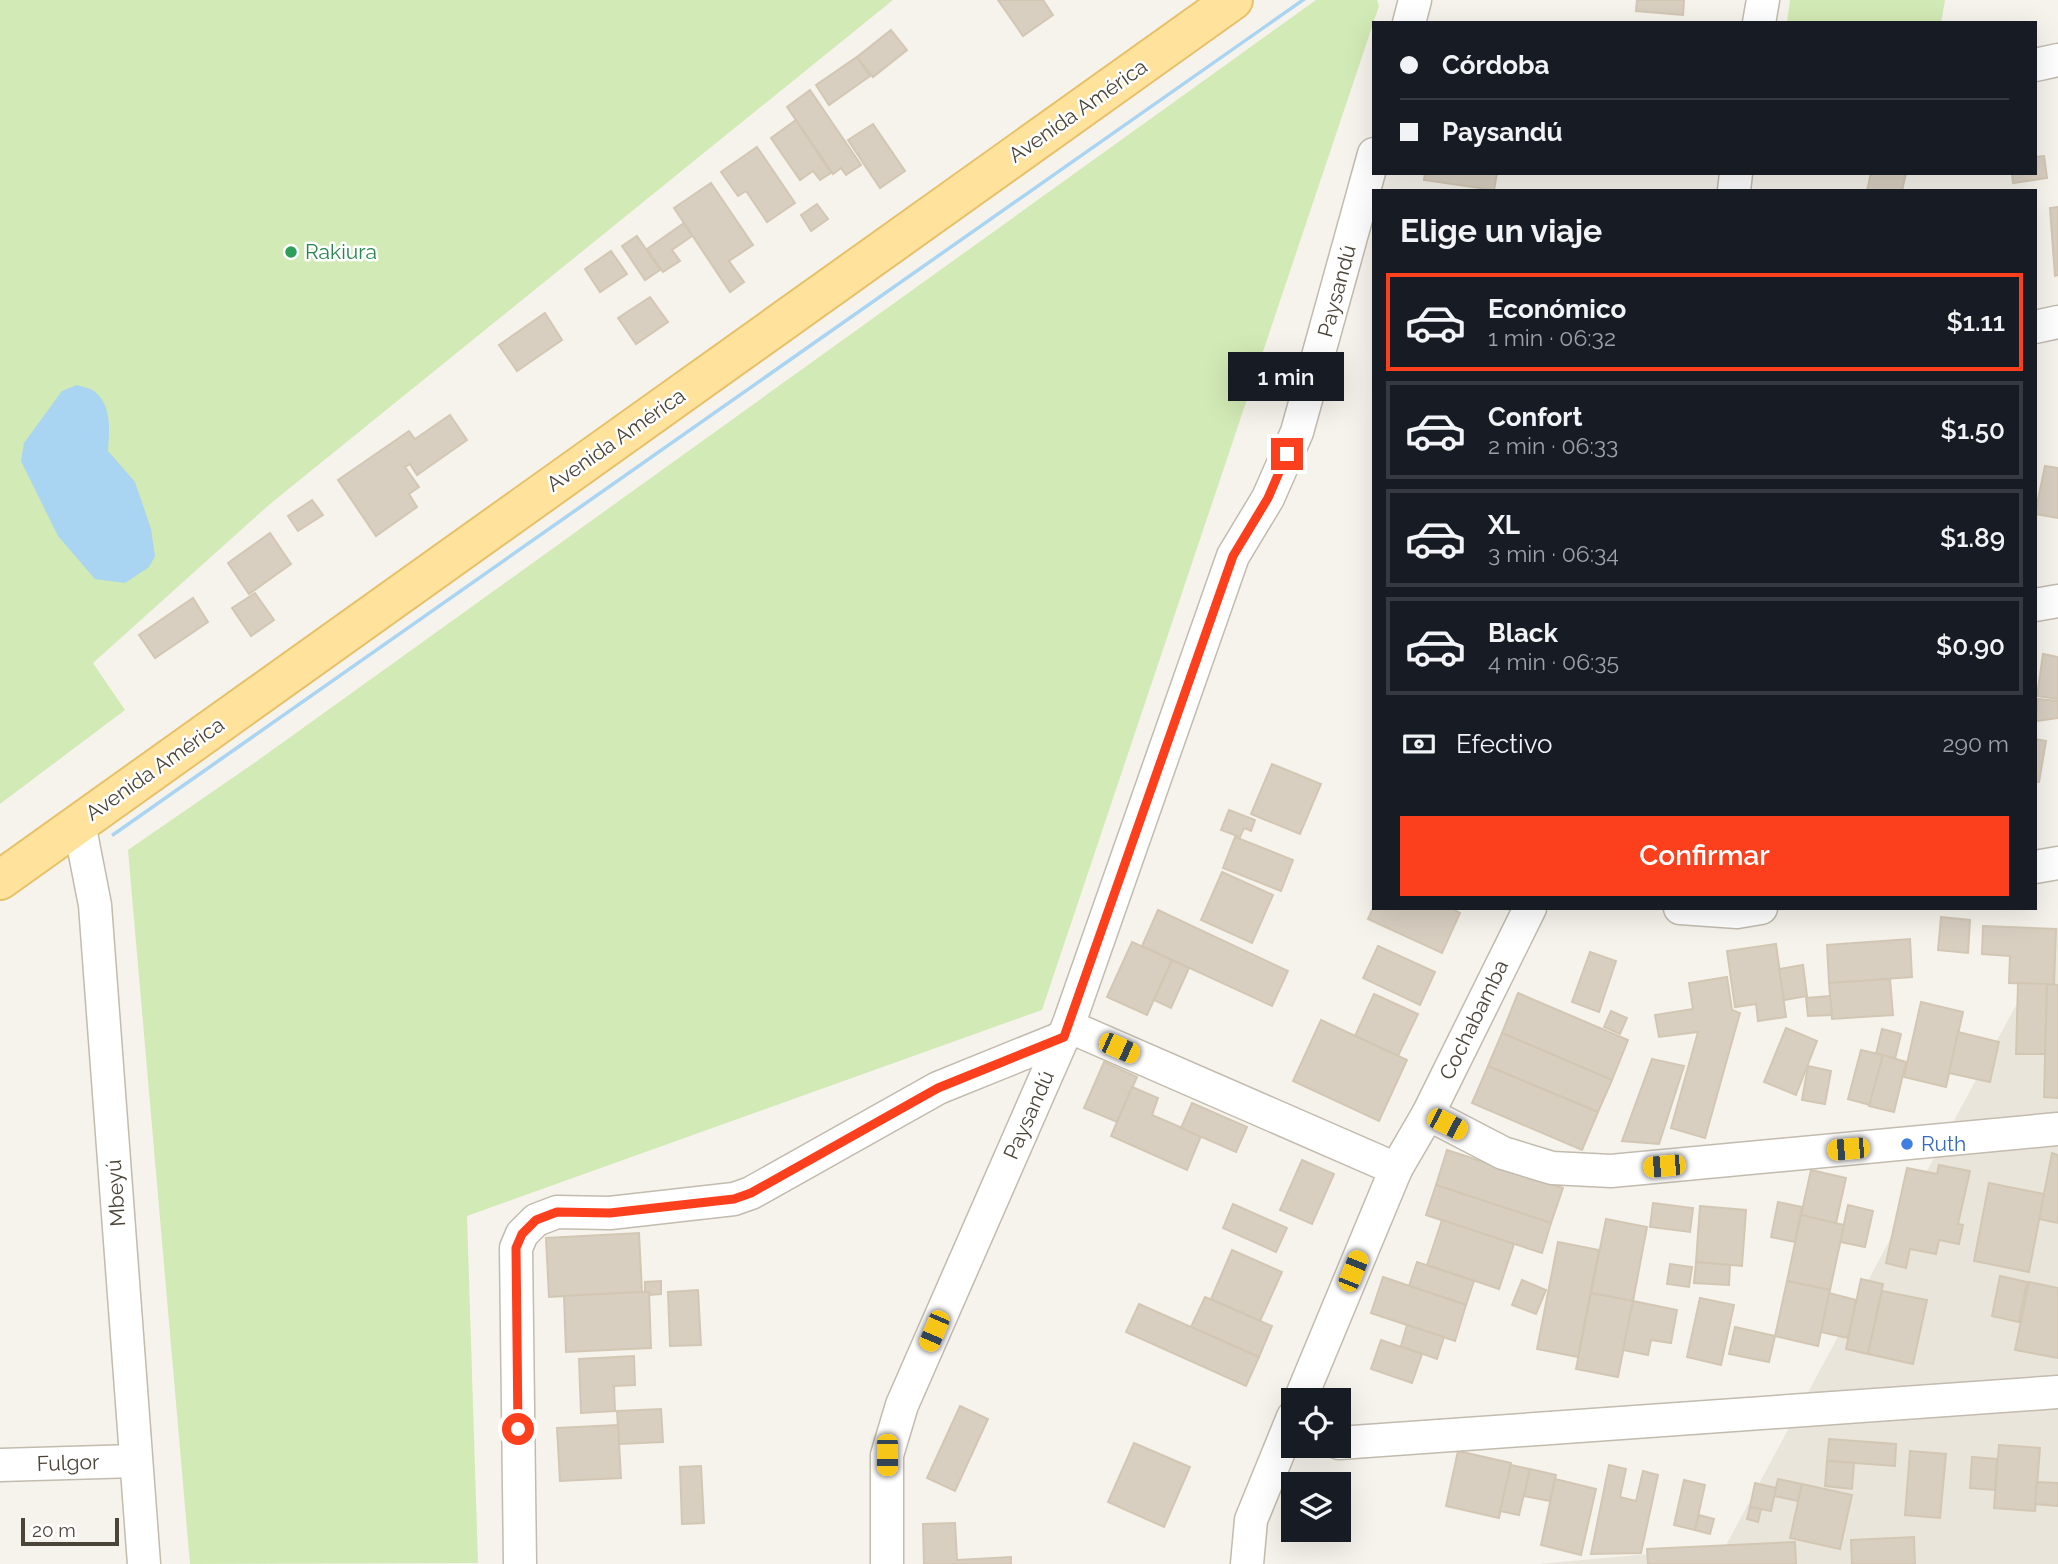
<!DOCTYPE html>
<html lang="es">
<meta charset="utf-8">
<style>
:root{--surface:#171b24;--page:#242831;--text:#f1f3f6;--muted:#9ea1a6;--line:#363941;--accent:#fc3f1d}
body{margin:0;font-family:Raleway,sans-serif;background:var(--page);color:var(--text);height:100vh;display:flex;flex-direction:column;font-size:26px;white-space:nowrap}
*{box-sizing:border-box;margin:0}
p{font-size:23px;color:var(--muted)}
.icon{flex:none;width:38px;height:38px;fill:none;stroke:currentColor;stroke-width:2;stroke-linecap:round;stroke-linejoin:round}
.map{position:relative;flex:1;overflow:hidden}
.sheet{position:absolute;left:1372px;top:189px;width:665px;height:721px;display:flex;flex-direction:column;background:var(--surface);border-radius:0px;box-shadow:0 7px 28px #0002}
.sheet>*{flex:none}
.top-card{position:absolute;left:1372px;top:21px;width:665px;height:154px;border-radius:0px;box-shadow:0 7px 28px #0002;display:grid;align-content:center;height:154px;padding:0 28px;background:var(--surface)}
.fabs{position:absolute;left:1281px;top:1388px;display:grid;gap:14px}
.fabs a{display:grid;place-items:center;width:70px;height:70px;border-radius:0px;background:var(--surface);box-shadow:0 7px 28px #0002;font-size:35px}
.scale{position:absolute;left:21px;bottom:18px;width:98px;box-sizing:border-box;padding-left:7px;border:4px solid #4b4439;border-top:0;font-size:19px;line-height:24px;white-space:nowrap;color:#4b4439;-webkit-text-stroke:5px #fff;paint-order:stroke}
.end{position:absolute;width:32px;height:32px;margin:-16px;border:9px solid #fc3f1d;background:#fff;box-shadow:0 0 0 4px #fff}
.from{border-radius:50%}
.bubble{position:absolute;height:49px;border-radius:0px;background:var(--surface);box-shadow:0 7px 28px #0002;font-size:23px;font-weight:600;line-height:49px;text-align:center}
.car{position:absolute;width:21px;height:42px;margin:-21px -10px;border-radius:9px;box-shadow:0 0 5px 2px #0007;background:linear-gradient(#f5c518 24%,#345 0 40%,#f5c518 0 76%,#345 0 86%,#f5c518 0)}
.top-card b{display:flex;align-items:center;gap:24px;height:66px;font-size:26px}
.top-card b+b{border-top:2px solid var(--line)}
.top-card i{width:18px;height:18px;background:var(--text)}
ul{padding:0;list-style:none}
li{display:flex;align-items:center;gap:21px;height:98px;margin:0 14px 10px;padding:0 14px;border:4px solid var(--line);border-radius:0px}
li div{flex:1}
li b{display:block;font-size:26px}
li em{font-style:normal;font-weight:600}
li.selected{border-color:var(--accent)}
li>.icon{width:63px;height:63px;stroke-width:1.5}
h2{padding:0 28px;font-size:32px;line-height:84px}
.pay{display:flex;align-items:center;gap:18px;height:77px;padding:0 28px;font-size:26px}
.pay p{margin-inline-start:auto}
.primary-button{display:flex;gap:14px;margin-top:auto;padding:14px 28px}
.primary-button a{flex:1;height:80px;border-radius:0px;background:var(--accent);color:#fff;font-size:28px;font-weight:600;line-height:80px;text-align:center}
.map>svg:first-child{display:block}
</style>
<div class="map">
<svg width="2058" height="1564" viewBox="0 0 2058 1564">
<rect width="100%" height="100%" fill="#f6f3ec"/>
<polygon fill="#eae5da" points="2058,927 2058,1564 1539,1564 1725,1547"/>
<g fill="#d2eab5">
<polygon points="0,0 893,0 270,504 93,663 125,710 0,804"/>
<polygon points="1316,0 1377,0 1379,6 1042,1010 467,1216 478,1563 190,1564 128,850 257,761"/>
<polygon points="1790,0 1945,0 1941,23 1787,23"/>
</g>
<g fill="#a9d4f2">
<polygon points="1300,0 1306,0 113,837 111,834"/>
<path d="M 77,385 C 82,387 90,388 94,391 C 113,406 109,431 108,451 L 135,482 L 151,529 L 155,556 L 149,567 L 125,583 L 95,579 L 58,536 L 21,461 L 24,443 L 62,391 Z"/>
</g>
<g fill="#d8cfc1" stroke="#d3c7b4" stroke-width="2">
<polygon points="998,0 1043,0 1053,15 1023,36"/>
<polygon points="1637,0 1684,0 1683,15 1636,11"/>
<polygon points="891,30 907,50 873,77 857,57"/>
<polygon points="857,57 870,76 829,105 816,85"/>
<polygon points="810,90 861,165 846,175 841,168 833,174 787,107"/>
<polygon points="796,120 831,173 820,180 813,171 800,180 771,138"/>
<polygon points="873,124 905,171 880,188 848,140"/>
<polygon points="757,147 795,203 767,222 746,191 738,196 721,172"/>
<polygon points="2044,156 2047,178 2013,183 2012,173 2035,173 2035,157"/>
<polygon points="1425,173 1497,173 1494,190 1424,180"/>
<polygon points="1871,173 1906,173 1902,191 1867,191"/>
<polygon points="711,183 753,245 729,261 744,282 730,292 674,208"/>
<polygon points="817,204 828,219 811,231 801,215"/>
<polygon points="2058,207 2058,275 2055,276 2050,208"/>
<polygon points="684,223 692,236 672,250 680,261 663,272 647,249"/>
<polygon points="637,236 660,270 645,280 622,246"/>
<polygon points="611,251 627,274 600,292 585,269"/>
<polygon points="650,297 668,322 636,344 618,318"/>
<polygon points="545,313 562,340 517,371 499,345"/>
<polygon points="450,415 467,440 417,475 410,464 405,467 419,487 409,494 417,507 376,536 338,480 409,431 415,439"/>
<polygon points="2045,466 2058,468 2058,518 2035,514"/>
<polygon points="312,500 323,515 298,531 288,516"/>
<polygon points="270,533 291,564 249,594 228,563"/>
<polygon points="255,593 274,620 251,636 232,608"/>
<polygon points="193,598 208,622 155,658 139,635"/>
<polygon points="2043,654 2058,657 2058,699 2037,696"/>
<polygon points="2038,699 2058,701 2058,718 2036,721"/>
<polygon points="2035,739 2046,741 2039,782 2035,782"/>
<polygon points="1272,764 1321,784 1300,834 1251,814"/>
<polygon points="1229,810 1255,820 1251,831 1244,828 1240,837 1221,830"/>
<polygon points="1235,837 1293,860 1281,891 1223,868"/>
<polygon points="1222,872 1273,895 1252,943 1201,920"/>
<polygon points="1374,906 1374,908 1451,908 1460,913 1442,953 1368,919"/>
<polygon points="1158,910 1288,971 1272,1006 1142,946"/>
<polygon points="1941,917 1970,920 1968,953 1938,950"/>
<polygon points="1983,926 2056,929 2054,985 2009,983 2010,956 1982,954"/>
<polygon points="1910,939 1912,977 1829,983 1827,945"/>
<polygon points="1132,942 1172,960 1147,1015 1107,997"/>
<polygon points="1776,944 1786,1017 1758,1021 1756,1004 1735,1007 1727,951"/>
<polygon points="1378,946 1435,972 1420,1005 1363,978"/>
<polygon points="1590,952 1616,961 1599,1012 1572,1002"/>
<polygon points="1172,960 1189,968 1171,1008 1154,1000"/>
<polygon points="1803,965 1807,996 1784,1000 1779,969"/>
<polygon points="1727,977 1732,1010 1740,1013 1705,1138 1671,1128 1698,1032 1659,1037 1655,1015 1693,1009 1689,983"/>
<polygon points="1890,979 1893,1015 1832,1019 1829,983"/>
<polygon points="2018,983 2047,984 2045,1054 2016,1054"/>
<polygon points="2047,984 2058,985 2058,1098 2044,1097"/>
<polygon points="1518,993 1628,1040 1612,1080 1502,1033"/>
<polygon points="1374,994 1418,1014 1398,1056 1355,1036"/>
<polygon points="1830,996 1832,1015 1808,1016 1806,998"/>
<polygon points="1921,1002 1963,1012 1946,1087 1904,1077"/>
<polygon points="1611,1011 1627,1018 1620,1034 1604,1027"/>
<polygon points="1321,1020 1407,1060 1379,1121 1293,1081"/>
<polygon points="1786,1028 1817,1041 1796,1095 1764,1082"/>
<polygon points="1882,1029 1901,1034 1895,1059 1876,1054"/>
<polygon points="1958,1032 1999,1042 1990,1082 1949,1073"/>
<polygon points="1502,1033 1612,1080 1598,1112 1488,1066"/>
<polygon points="1861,1050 1883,1055 1870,1105 1848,1099"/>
<polygon points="1883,1055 1906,1062 1894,1112 1869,1106"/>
<polygon points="1652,1059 1684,1066 1659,1144 1622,1141"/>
<polygon points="1104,1062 1137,1077 1117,1122 1084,1108"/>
<polygon points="1488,1066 1598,1112 1582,1150 1472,1103"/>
<polygon points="1808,1066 1831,1071 1825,1104 1802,1100"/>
<polygon points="1132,1087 1158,1098 1152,1115 1201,1136 1187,1170 1111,1136"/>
<polygon points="1192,1103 1247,1127 1236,1152 1181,1128"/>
<polygon points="1447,1150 1563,1188 1551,1223 1436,1185"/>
<polygon points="2052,1153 2058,1155 2058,1223 2039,1219"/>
<polygon points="1302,1160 1334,1174 1312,1224 1280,1210"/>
<polygon points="1939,1165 1970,1171 1958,1224 1963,1225 1959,1244 1939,1240 1936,1254 1910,1249 1906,1268 1886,1263 1907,1168 1937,1174"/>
<polygon points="1811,1170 1846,1178 1836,1223 1801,1215"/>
<polygon points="1989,1183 2044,1194 2029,1272 1974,1261"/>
<polygon points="1436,1185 1551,1223 1542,1253 1426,1215"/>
<polygon points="1778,1202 1802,1207 1795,1242 1771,1237"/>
<polygon points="1653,1203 1693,1208 1690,1232 1650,1227"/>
<polygon points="1233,1204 1287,1228 1276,1252 1223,1228"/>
<polygon points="1848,1205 1873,1211 1865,1247 1840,1242"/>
<polygon points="1700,1206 1746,1210 1742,1266 1696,1262"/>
<polygon points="1801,1215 1844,1225 1830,1290 1787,1281"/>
<polygon points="1606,1219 1647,1227 1633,1301 1591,1293"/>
<polygon points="1442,1220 1514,1244 1499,1289 1427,1265"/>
<polygon points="639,1233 642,1292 549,1297 546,1238"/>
<polygon points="1558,1242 1599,1250 1578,1357 1537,1349"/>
<polygon points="1232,1250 1282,1272 1260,1321 1211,1299"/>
<polygon points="1417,1262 1474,1281 1466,1305 1409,1286"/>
<polygon points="1696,1262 1730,1265 1729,1285 1694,1283"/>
<polygon points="1670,1264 1692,1267 1689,1287 1667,1284"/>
<polygon points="2000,1276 2027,1282 2019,1322 1992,1316"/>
<polygon points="1383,1277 1466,1305 1455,1341 1371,1313"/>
<polygon points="1861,1279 1883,1284 1868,1354 1846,1349"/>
<polygon points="1522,1280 1546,1290 1536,1314 1512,1305"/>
<polygon points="661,1281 661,1294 649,1295 649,1292 645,1292 645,1282"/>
<polygon points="1787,1281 1830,1290 1818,1346 1775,1336"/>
<polygon points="2029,1282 2058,1288 2058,1358 2015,1350"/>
<polygon points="698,1290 701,1345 670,1346 668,1292"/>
<polygon points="1882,1291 1927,1300 1913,1364 1868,1354"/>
<polygon points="642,1292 649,1292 651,1348 566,1352 564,1296"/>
<polygon points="1591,1293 1633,1301 1618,1377 1576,1369"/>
<polygon points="1829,1293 1856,1300 1848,1338 1821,1332"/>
<polygon points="1205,1297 1272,1326 1259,1357 1191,1327"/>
<polygon points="1700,1298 1734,1305 1721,1365 1687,1357"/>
<polygon points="1633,1301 1677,1310 1671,1343 1651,1340 1648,1355 1623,1350"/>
<polygon points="1139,1304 1259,1357 1246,1386 1126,1332"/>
<polygon points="1407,1325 1444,1337 1437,1359 1401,1346"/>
<polygon points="1735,1327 1775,1336 1769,1362 1729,1354"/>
<polygon points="1381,1340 1422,1354 1412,1383 1371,1369"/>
<polygon points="634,1356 635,1385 614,1386 615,1411 581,1413 579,1359"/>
<polygon points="960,1406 988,1419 955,1491 927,1478"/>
<polygon points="661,1409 663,1442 619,1444 617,1411"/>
<polygon points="618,1425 621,1478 560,1481 557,1428"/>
<polygon points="1829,1439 1896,1444 1895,1466 1827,1461"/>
<polygon points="1134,1443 1190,1467 1164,1527 1108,1502"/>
<polygon points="1999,1445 2040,1448 2035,1511 1994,1508"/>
<polygon points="1458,1451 1511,1463 1499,1518 1446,1506"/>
<polygon points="1910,1451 1946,1454 1940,1518 1905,1515"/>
<polygon points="1972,1457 1997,1459 1995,1490 1970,1488"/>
<polygon points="1827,1461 1854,1463 1852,1489 1825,1486"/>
<polygon points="1511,1465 1530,1469 1519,1515 1500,1511"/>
<polygon points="1609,1465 1626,1469 1620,1497 1636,1501 1643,1471 1658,1475 1641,1553 1591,1554"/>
<polygon points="701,1466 704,1523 682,1524 680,1467"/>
<polygon points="1530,1469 1556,1475 1550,1501 1524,1496"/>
<polygon points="1555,1479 1596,1489 1581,1555 1541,1545"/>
<polygon points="1778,1479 1802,1484 1798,1501 1774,1496"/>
<polygon points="1684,1480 1705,1485 1695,1530 1674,1525"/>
<polygon points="2037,1482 2058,1483 2058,1506 2035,1504"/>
<polygon points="1755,1483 1776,1488 1771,1511 1750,1507"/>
<polygon points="1802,1484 1852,1495 1840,1549 1790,1538"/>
<polygon points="1750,1507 1761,1509 1758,1522 1747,1519"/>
<polygon points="1699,1515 1714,1519 1710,1534 1695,1530"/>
<polygon points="955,1523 957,1560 1011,1557 1011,1564 924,1564 923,1524"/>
<polygon points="1914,1537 1915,1564 1852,1564 1851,1540"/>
<polygon points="1795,1542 1796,1564 1648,1564 1647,1549"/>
</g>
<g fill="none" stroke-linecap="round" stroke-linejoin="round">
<defs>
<g id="minor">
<polyline points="1409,23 1415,0"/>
<polyline points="1759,23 1763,0"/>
<polyline points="2035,65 2058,60"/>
<polyline points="1734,191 1736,173"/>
<polyline points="2035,327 2058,322"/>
<polyline points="2035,605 2058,601"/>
<polyline points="79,823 95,905 144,1564"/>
<polyline points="2035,867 2058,863"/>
<polyline points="1680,908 1737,912 1761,908"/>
<polyline points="1068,1026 1396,1169"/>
<polyline points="1428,1114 1503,1153 1552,1168 1611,1171 2058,1129"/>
<polyline points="1300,1400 1396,1169 1428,1114 1530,908"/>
<polyline points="1339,1443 2058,1392"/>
<polyline points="0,1465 136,1461"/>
<polyline points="520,1564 516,1248 522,1234 536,1220 557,1212 610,1213 734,1199 751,1193 938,1088 1064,1037"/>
<polyline points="887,1564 887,1455 902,1405 1068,1026 1233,556 1268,498 1297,432 1374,154"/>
<polyline points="1247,1564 1251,1520 1293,1417"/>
</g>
<polyline id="major" points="0,880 1233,0"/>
</defs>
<use href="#minor" stroke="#c2bbae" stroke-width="35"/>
<use href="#major" stroke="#e6c16a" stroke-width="42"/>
<use href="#minor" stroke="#fff" stroke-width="32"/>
<use href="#major" stroke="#ffe39c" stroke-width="38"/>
</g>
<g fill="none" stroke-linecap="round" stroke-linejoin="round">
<polyline stroke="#fc3f1d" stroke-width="9" points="518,1429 516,1248 522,1234 536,1220 557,1212 610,1213 734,1199 751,1193 938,1088 1064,1037 1233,556 1268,498 1287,454"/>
</g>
<circle fill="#2e9e5b" stroke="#fff" stroke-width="2.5" cx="291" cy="252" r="7"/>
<circle fill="#3f7fe0" stroke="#fff" stroke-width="2.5" cx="1907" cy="1144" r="7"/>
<g text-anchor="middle" stroke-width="5" stroke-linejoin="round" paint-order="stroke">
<g font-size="21" fill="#4b4439" stroke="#fff">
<text transform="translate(1078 111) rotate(-35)" y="7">Avenida América</text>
<text transform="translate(1337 291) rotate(-75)" y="7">Paysandú</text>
<text transform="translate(616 440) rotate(-35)" y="7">Avenida América</text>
<text transform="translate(155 769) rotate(-35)" y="7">Avenida América</text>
<text transform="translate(1474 1020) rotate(-64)" y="7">Cochabamba</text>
<text transform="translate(1029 1115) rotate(-66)" y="7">Paysandú</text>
<text transform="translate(116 1193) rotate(-94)" y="7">Mbeyú</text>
<text transform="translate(68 1463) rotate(-2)" y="7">Fulgor</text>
</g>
<g font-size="21" fill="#27864d" stroke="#fff" text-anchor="start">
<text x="305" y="259">Rakiura</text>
</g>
<g font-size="21" fill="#366cbe" stroke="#fff" text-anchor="start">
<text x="1921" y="1151">Ruth</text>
</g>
</g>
</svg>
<div class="fabs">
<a><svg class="icon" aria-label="locate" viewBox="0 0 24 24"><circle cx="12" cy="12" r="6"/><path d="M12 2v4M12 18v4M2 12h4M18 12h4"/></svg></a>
<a><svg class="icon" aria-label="layers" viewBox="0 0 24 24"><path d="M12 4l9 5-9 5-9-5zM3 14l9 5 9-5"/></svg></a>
</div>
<div class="scale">20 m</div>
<i class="end from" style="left:518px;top:1429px"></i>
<i class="end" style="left:1287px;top:454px"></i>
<div class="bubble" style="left:1228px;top:352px;width:116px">1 min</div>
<i class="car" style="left:1119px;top:1048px;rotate:114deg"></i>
<i class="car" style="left:1447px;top:1124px;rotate:117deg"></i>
<i class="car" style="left:1848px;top:1149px;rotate:265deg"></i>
<i class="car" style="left:1664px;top:1166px;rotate:265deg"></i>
<i class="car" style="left:1353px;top:1271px;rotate:22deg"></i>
<i class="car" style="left:934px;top:1331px;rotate:203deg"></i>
<i class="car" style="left:887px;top:1455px;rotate:180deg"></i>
<div class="top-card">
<b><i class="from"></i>Córdoba</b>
<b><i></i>Paysandú</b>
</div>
<section class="sheet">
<h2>Elige un viaje</h2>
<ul>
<li class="selected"><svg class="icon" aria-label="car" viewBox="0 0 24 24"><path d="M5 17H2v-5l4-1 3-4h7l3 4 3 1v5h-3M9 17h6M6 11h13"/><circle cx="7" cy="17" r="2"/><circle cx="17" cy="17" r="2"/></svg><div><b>Económico</b><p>1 min · 06:32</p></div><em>$1.11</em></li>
<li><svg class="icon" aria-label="car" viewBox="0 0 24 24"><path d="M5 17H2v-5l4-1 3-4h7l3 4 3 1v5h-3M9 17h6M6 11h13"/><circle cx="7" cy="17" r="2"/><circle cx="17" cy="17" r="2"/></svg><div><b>Confort</b><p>2 min · 06:33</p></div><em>$1.50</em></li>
<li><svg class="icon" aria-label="car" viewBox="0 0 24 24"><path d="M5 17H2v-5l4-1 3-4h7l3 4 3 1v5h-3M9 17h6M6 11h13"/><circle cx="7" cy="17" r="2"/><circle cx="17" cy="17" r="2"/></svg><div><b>XL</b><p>3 min · 06:34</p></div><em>$1.89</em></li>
<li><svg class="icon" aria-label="car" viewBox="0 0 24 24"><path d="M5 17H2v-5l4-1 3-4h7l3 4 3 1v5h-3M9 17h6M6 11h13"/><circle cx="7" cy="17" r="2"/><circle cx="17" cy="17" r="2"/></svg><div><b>Black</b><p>4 min · 06:35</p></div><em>$0.90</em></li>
</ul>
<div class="pay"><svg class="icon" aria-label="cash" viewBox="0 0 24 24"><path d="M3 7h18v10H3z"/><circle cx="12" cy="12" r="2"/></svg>Efectivo<p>290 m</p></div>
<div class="primary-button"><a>Confirmar</a></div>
</section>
</div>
